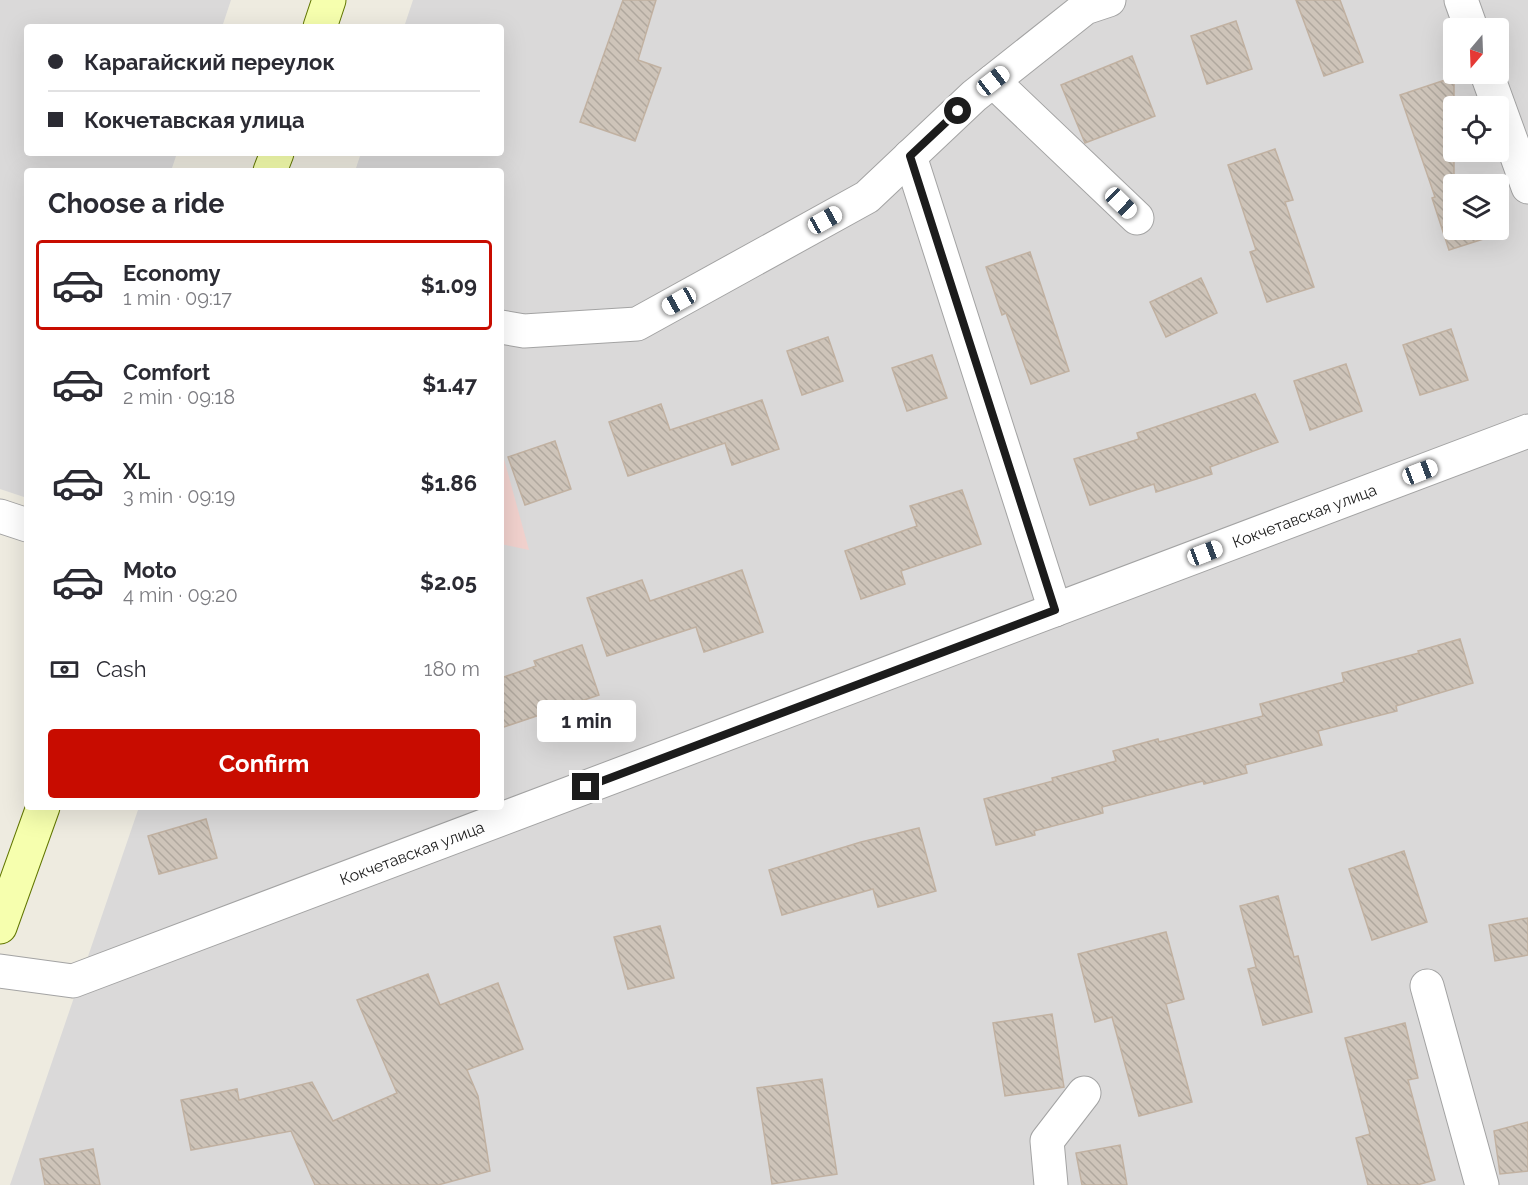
<!DOCTYPE html>
<meta charset="utf-8">
<style>
:root{--surface:#fff;--page:#f7f7f7;--text:#2b2b33;--muted:#7c7c81;--line:#e1e1e2;--accent:#c80c00}
body{margin:0;font-family:Raleway,sans-serif;background:var(--page);color:var(--text);height:100vh;display:flex;flex-direction:column;font-size:22px;white-space:nowrap}
*{box-sizing:border-box;margin:0}
p{font-size:20px;color:var(--muted)}
.icon{flex:none;width:33px;height:33px;fill:none;stroke:currentColor;stroke-width:2;stroke-linecap:round;stroke-linejoin:round}
.map{position:relative;flex:1;overflow:hidden}
.drawer{position:absolute;left:24px;top:168px;width:480px;height:642px;display:flex;flex-direction:column;background:var(--surface);border-radius:6px;box-shadow:0 6px 24px #0002}
.drawer>*{flex:none}
.top-card{position:absolute;left:24px;top:24px;width:480px;height:132px;border-radius:6px;box-shadow:0 6px 24px #0002;display:grid;align-content:center;height:132px;padding:0 24px;background:var(--surface)}
.needle{width:39px;rotate:199deg}
.buttons{position:absolute;left:1443px;top:18px;display:grid;gap:12px}
.buttons a{display:grid;place-items:center;width:66px;height:66px;border-radius:6px;background:var(--surface);box-shadow:0 6px 24px #0002;font-size:30px}
.end{position:absolute;width:27px;height:27px;margin:-14px;border:8px solid #1c1c1c;background:#fff;box-shadow:0 0 0 3px #fff}
.from{border-radius:50%}
.bubble{position:absolute;height:42px;border-radius:6px;background:var(--surface);box-shadow:0 6px 24px #0002;font-size:20px;font-weight:700;line-height:42px;text-align:center}
.car{position:absolute;width:18px;height:36px;margin:-18px -9px;border-radius:8px;box-shadow:0 0 4px 2px #0007;background:linear-gradient(#fff 24%,#345 0 40%,#fff 0 76%,#345 0 86%,#fff 0)}
.top-card b{display:flex;align-items:center;gap:21px;height:57px;font-size:22px}
.top-card b+b{border-top:2px solid var(--line)}
.top-card i{width:15px;height:15px;background:var(--text)}
ul{padding:0;list-style:none}
li{display:flex;align-items:center;gap:18px;height:90px;margin:0 12px 9px;padding:0 12px;border:3px solid transparent;border-radius:6px}
li div{flex:1}
li b{display:block;font-size:22px}
li em{font-style:normal;font-weight:700}
li.active{border-color:var(--accent)}
li>.icon{width:54px;height:54px;stroke-width:1.5}
h2{padding:0 24px;font-size:27px;line-height:72px}
.pay{display:flex;align-items:center;gap:15px;height:66px;padding:0 24px;font-size:22px}
.pay p{margin-inline-start:auto}
.cta{display:flex;gap:12px;margin-top:auto;padding:12px 24px}
.cta a{flex:1;height:69px;border-radius:6px;background:var(--accent);color:#fff;font-size:24px;font-weight:700;line-height:69px;text-align:center}
.map>svg:first-child{display:block}
</style>
<div class="map">
<svg width="1528" height="1185" viewBox="0 0 1528 1185">
<defs>
<pattern id="building-back-hatch" width="6" height="6" patternUnits="userSpaceOnUse" patternTransform="scale(1.5)"><rect width="6" height="6" fill="#cec4b9"/><path d="M-1 5l2 2M0 0l6 6M5-1l2 2" fill="none" stroke="#b0a89e"/></pattern>
</defs>
<rect width="100%" height="100%" fill="#eeebe0"/>
<g fill="#dad9d9" fill-rule="evenodd">
<polygon points="0,0 231,0 222,27 27,27 27,153 177,153 171,171 27,171 27,498 0,489"/>
<path d="M 413,0 L 1528,0 L 1528,1185 L 10,1185 L 139,807 L 501,807 L 501,171 L 355,171 L 361,153 L 501,153 L 501,27 L 404,27 ZM 1454,28 L 1498,28 L 1498,74 L 1454,74 ZM 1454,106 L 1498,106 L 1498,152 L 1454,152 ZM 1454,184 L 1498,184 L 1498,230 L 1454,230 Z"/>
</g>
<polygon fill="#f1d1cd" points="501,448 529,550 501,544"/>
<g fill="url(#building-back-hatch)" stroke="#c1b1a1" stroke-width="1.5">
<polygon points="623,0 656,0 638,60 661,68 635,141 580,122"/>
<polygon points="1296,0 1340,0 1363,62 1324,76"/>
<polygon points="1236,21 1252,69 1207,84 1191,36"/>
<polygon points="1132,56 1155,116 1085,143 1061,85"/>
<polygon points="1454,77 1454,230 1498,230 1499,234 1449,250 1432,198 1435,197 1400,95"/>
<polygon points="1275,149 1293,200 1285,202 1314,287 1267,302 1250,252 1256,250 1228,165"/>
<polygon points="1030,252 1069,371 1031,384 1006,313 1002,315 986,267"/>
<polygon points="1201,278 1217,313 1166,337 1150,302"/>
<polygon points="1451,329 1468,380 1420,395 1403,345"/>
<polygon points="828,337 843,381 802,395 787,351"/>
<polygon points="932,355 947,398 907,411 892,368"/>
<polygon points="1346,364 1362,411 1310,430 1294,381"/>
<polygon points="1255,394 1278,442 1210,467 1212,474 1156,492 1154,484 1090,505 1074,459 1139,439 1137,433"/>
<polygon points="762,400 779,449 732,465 725,443 628,476 609,422 661,404 670,430"/>
<polygon points="555,441 571,489 525,505 508,457"/>
<polygon points="962,490 981,544 901,571 905,584 861,599 845,551 917,526 910,506"/>
<polygon points="742,570 763,632 704,652 696,627 607,656 587,598 642,580 650,601"/>
<polygon points="1460,639 1473,683 1396,706 1397,711 1318,731 1322,745 1245,765 1247,773 1204,784 1203,781 1102,807 1103,813 1034,831 1035,835 996,845 984,799 1053,781 1052,778 1116,761 1113,751 1158,739 1159,742 1263,716 1260,704 1344,682 1342,673 1419,653 1418,651"/>
<polygon points="582,645 599,695 501,728 501,678 536,666 534,661"/>
<polygon points="206,819 217,858 159,874 148,836"/>
<polygon points="919,828 936,891 878,907 873,889 782,915 769,870 861,842"/>
<polygon points="1404,851 1427,922 1372,940 1349,869"/>
<polygon points="1278,896 1294,957 1298,956 1312,1012 1263,1025 1248,969 1256,967 1240,906"/>
<polygon points="1528,918 1528,955 1495,961 1489,925"/>
<polygon points="660,926 674,978 628,989 614,937"/>
<polygon points="1166,932 1184,999 1166,1004 1192,1102 1139,1116 1112,1017 1095,1022 1078,954"/>
<polygon points="428,974 440,1005 498,983 523,1049 467,1070 478,1096 490,1171 438,1185 315,1185 291,1131 191,1150 181,1100 237,1089 239,1100 312,1082 333,1121 397,1093 357,1000"/>
<polygon points="1052,1014 1064,1087 1005,1096 993,1023"/>
<polygon points="1405,1023 1418,1078 1408,1080 1435,1180 1417,1185 1368,1185 1356,1138 1370,1134 1345,1038"/>
<polygon points="822,1079 837,1174 772,1184 757,1088"/>
<polygon points="1528,1122 1528,1171 1500,1174 1494,1131"/>
<polygon points="1120,1145 1127,1185 1082,1185 1076,1153"/>
<polygon points="93,1149 100,1185 45,1185 40,1159"/>
</g>
<g fill="none" stroke-linecap="round" stroke-linejoin="round">
<defs>
<g id="minor">
<polyline points="1461,0 1471,28"/>
<polyline points="1487,74 1528,187"/>
<polyline points="993,81 1137,218"/>
<polyline points="910,156 1055,610"/>
<polyline points="501,327 524,331 637,324 867,197 974,96 1085,8 1109,0"/>
<path id="s1" d="M 0,971 L 73,981 L 1528,431"/>
<polyline points="1427,986 1482,1185"/>
<polyline points="1051,1185 1047,1141 1084,1093"/>
</g>
<polyline id="tertiary" points="0,516 27,525"/>
<g id="secondary">
<polyline points="320,27 329,0"/>
<polyline points="270,171 277,153"/>
<polyline points="0,927 43,807"/>
</g>
</defs>
<use href="#minor" stroke="#a3a3a3" stroke-width="35"/>
<use href="#tertiary" stroke="#a3a3a3" stroke-width="35"/>
<use href="#secondary" stroke="#617600" stroke-width="35"/>
<use href="#minor" stroke="#fff" stroke-width="33"/>
<use href="#tertiary" stroke="#fff" stroke-width="33"/>
<use href="#secondary" stroke="#f6ffae" stroke-width="33"/>
</g>
<g fill="none" stroke-linecap="round" stroke-linejoin="round">
<polyline stroke="#1c1c1c" stroke-width="8" points="586,787 1055,610 910,156 958,111"/>
</g>
<g text-anchor="middle" stroke-width="6" stroke-linejoin="round" paint-order="stroke">
<g font-size="16" fill="#1c1c1c" stroke="#fff">
<text dy="6" stroke="none"><textPath href="#s1" startOffset="1390">Кокчетавская улица</textPath></text>
<text dy="6" stroke="none"><textPath href="#s1" startOffset="436">Кокчетавская улица</textPath></text>
</g>
</g>
</svg>
<div class="buttons">
<a><svg class="needle" viewBox="-14 -14 28 28"><path d="M0-13l5 13h-10z" fill="#e53935"/><path d="M0 13l5-13h-10z" fill="#7c7c81"/></svg></a>
<a><svg class="icon" aria-label="locate" viewBox="0 0 24 24"><circle cx="12" cy="12" r="6"/><path d="M12 2v4M12 18v4M2 12h4M18 12h4"/></svg></a>
<a><svg class="icon" aria-label="layers" viewBox="0 0 24 24"><path d="M12 4l9 5-9 5-9-5zM3 14l9 5 9-5"/></svg></a>
</div>
<i class="end from" style="left:958px;top:111px"></i>
<i class="end" style="left:586px;top:787px"></i>
<div class="bubble" style="left:537px;top:700px;width:99px">1 min</div>
<i class="car" style="left:993px;top:81px;rotate:52deg"></i>
<i class="car" style="left:1121px;top:203px;rotate:134deg"></i>
<i class="car" style="left:825px;top:220px;rotate:61deg"></i>
<i class="car" style="left:679px;top:301px;rotate:241deg"></i>
<i class="car" style="left:1420px;top:472px;rotate:69deg"></i>
<i class="car" style="left:1205px;top:553px;rotate:69deg"></i>
<div class="top-card">
<b><i class="from"></i>Карагайский переулок</b>
<b><i></i>Кокчетавская улица</b>
</div>
<section class="drawer">
<h2>Choose a ride</h2>
<ul>
<li class="active"><svg class="icon" aria-label="car" viewBox="0 0 24 24"><path d="M5 17H2v-5l4-1 3-4h7l3 4 3 1v5h-3M9 17h6M6 11h13"/><circle cx="7" cy="17" r="2"/><circle cx="17" cy="17" r="2"/></svg><div><b>Economy</b><p>1 min · 09:17</p></div><em>$1.09</em></li>
<li><svg class="icon" aria-label="car" viewBox="0 0 24 24"><path d="M5 17H2v-5l4-1 3-4h7l3 4 3 1v5h-3M9 17h6M6 11h13"/><circle cx="7" cy="17" r="2"/><circle cx="17" cy="17" r="2"/></svg><div><b>Comfort</b><p>2 min · 09:18</p></div><em>$1.47</em></li>
<li><svg class="icon" aria-label="car" viewBox="0 0 24 24"><path d="M5 17H2v-5l4-1 3-4h7l3 4 3 1v5h-3M9 17h6M6 11h13"/><circle cx="7" cy="17" r="2"/><circle cx="17" cy="17" r="2"/></svg><div><b>XL</b><p>3 min · 09:19</p></div><em>$1.86</em></li>
<li><svg class="icon" aria-label="car" viewBox="0 0 24 24"><path d="M5 17H2v-5l4-1 3-4h7l3 4 3 1v5h-3M9 17h6M6 11h13"/><circle cx="7" cy="17" r="2"/><circle cx="17" cy="17" r="2"/></svg><div><b>Moto</b><p>4 min · 09:20</p></div><em>$2.05</em></li>
</ul>
<div class="pay"><svg class="icon" aria-label="cash" viewBox="0 0 24 24"><path d="M3 7h18v10H3z"/><circle cx="12" cy="12" r="2"/></svg>Cash<p>180 m</p></div>
<div class="cta"><a>Confirm</a></div>
</section>
</div>
